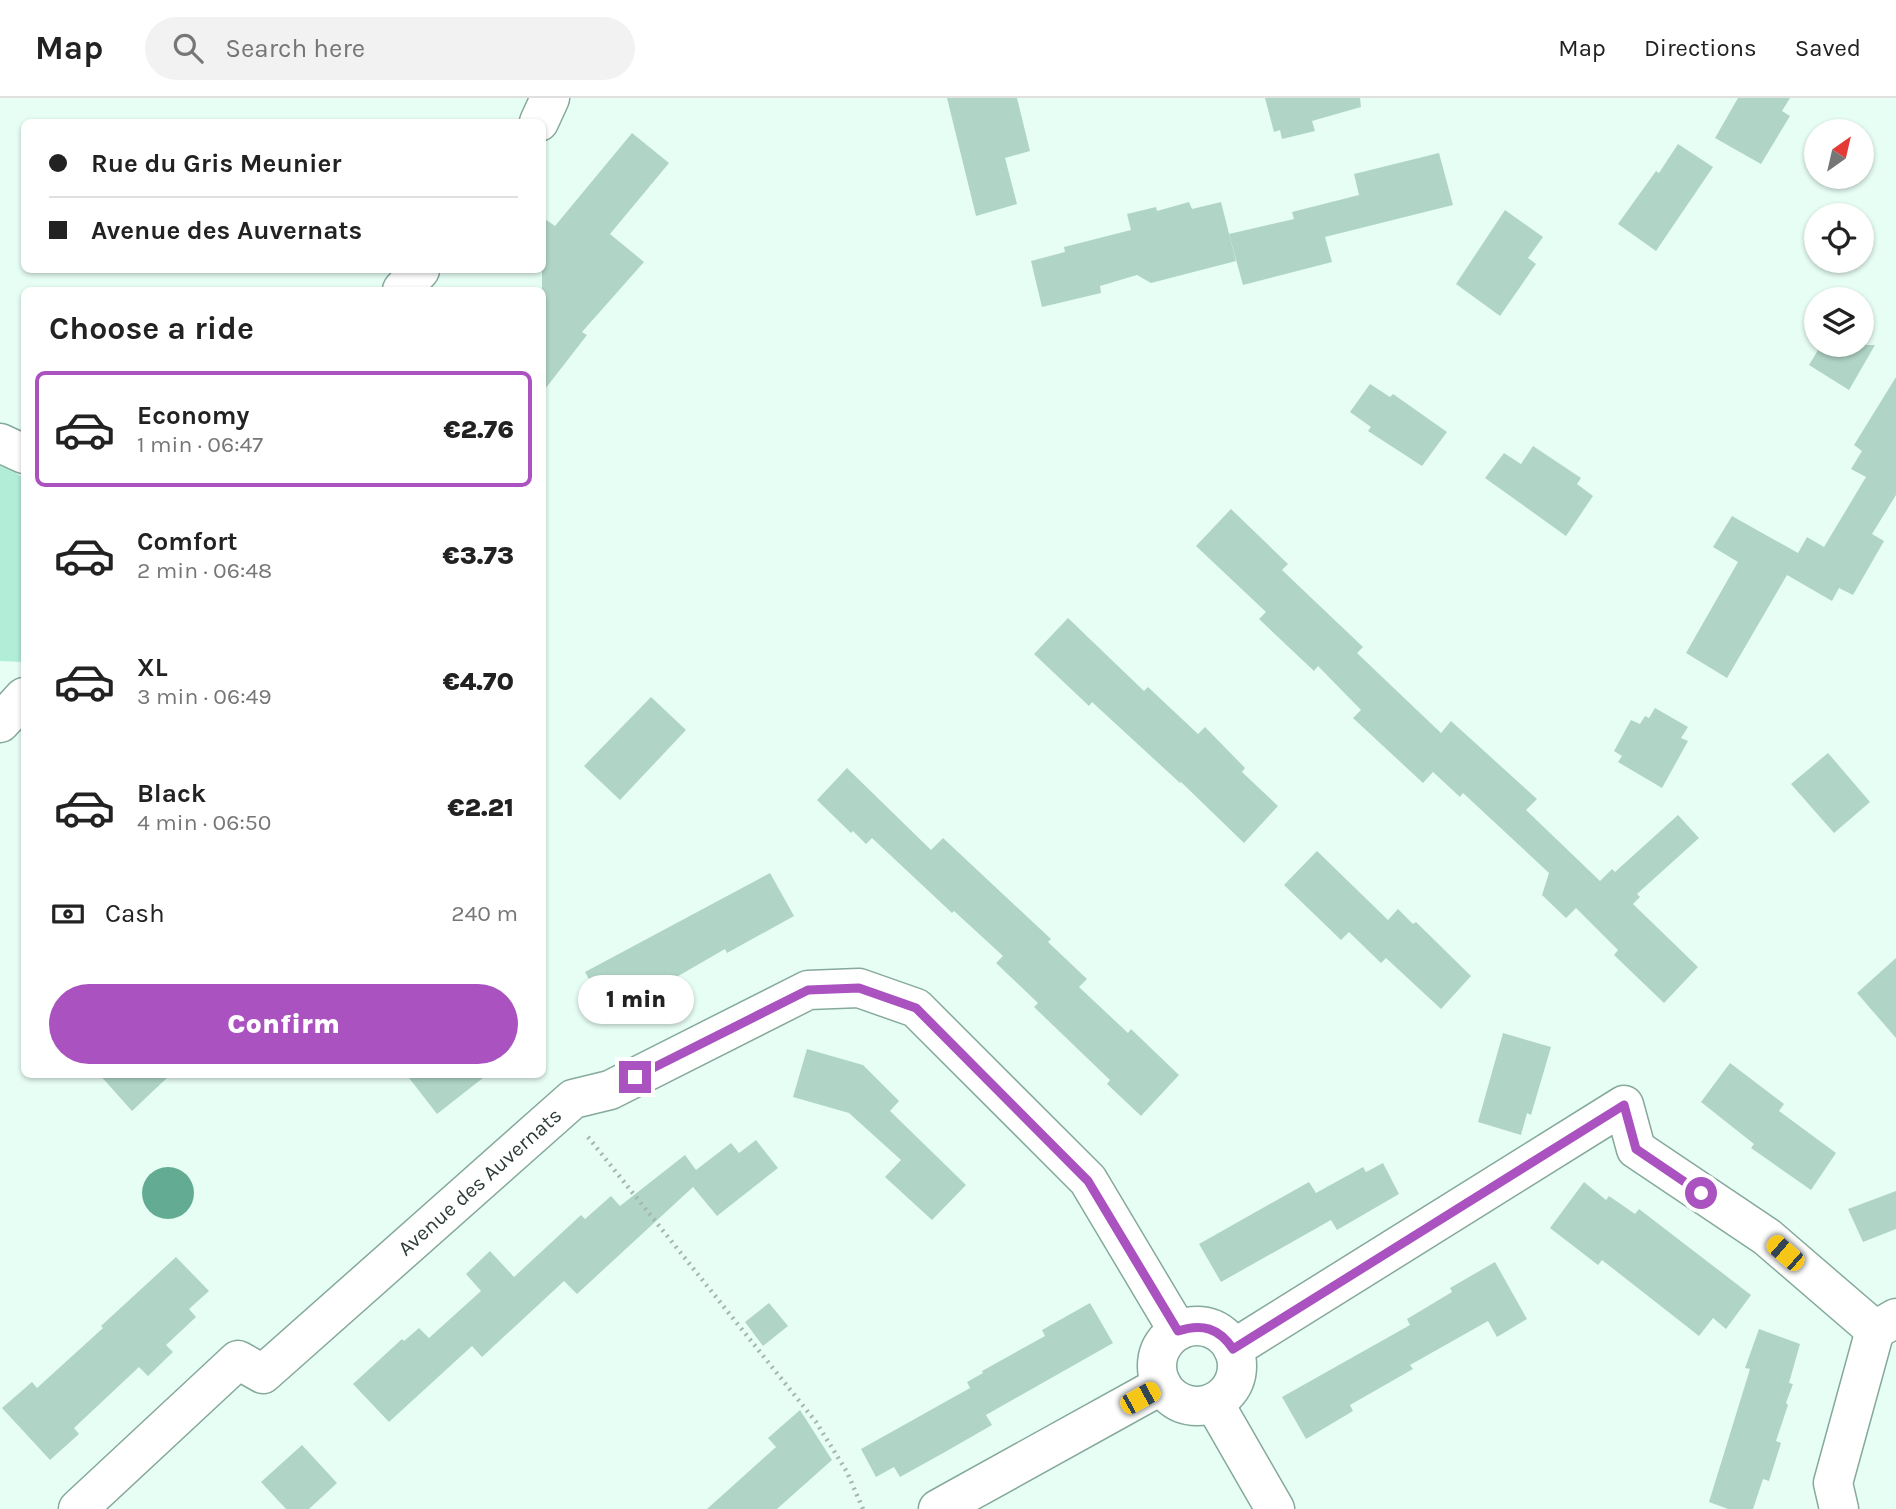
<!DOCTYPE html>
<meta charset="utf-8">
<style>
:root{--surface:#fff;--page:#f2f2f2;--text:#222;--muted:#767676;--line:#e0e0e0;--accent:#aa52bf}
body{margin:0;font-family:Karla,sans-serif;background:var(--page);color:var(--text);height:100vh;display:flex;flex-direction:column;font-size:26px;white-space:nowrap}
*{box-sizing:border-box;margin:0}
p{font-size:23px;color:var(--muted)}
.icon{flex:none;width:38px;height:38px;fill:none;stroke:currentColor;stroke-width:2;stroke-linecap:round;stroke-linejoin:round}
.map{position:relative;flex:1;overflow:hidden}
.drawer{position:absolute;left:21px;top:189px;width:525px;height:791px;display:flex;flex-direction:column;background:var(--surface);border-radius:10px;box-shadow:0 2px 5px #0004}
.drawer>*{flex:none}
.hud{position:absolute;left:21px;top:21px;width:525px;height:154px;border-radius:10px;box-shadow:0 2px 5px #0004;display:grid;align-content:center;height:154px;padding:0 28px;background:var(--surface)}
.needle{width:46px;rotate:34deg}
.tools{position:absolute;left:1804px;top:21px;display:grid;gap:14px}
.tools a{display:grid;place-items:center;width:70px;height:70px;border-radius:50%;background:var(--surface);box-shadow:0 2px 5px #0004;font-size:35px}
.end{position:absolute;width:32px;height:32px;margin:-16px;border:9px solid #aa52bf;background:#fff;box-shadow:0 0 0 4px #fff}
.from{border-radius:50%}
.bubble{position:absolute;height:49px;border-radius:24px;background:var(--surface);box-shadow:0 2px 5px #0004;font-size:23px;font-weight:800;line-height:49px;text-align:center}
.car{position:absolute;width:21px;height:42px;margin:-21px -10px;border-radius:9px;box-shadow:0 0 5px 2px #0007;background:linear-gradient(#f5c518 24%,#345 0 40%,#f5c518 0 76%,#345 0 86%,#f5c518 0)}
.hud b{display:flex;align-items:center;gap:24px;height:66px;font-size:26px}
.hud b+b{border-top:2px solid var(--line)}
.hud i{width:18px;height:18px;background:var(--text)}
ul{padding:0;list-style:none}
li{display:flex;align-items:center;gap:21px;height:116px;margin:0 14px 10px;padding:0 14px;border:4px solid transparent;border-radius:10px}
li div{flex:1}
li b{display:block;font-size:26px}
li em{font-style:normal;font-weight:800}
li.selected{border-color:var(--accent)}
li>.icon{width:63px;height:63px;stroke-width:1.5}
h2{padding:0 28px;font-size:32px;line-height:84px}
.pay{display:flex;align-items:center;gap:18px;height:77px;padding:0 28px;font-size:26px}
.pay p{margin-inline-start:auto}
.primary-button{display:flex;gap:14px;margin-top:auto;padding:14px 28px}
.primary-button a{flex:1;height:80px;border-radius:42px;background:var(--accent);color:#fff;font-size:28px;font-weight:800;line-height:80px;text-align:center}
header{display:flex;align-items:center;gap:42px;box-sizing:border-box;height:98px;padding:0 35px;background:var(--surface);border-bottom:2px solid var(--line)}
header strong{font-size:33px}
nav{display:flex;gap:38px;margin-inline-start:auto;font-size:24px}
.search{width:490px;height:63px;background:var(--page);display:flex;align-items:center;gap:18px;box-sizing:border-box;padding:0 24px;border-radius:38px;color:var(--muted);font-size:26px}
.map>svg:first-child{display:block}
</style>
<header>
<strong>Map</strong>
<div class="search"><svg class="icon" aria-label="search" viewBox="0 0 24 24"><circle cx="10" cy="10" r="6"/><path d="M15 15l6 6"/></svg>Search here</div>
<nav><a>Map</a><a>Directions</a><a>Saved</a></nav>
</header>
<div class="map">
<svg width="1896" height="1411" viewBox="0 0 1896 1411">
<rect width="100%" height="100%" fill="#e7fef5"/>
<polygon fill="#b1edd7" points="0,366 24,380 23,564 0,563"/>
<circle fill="#63ac93" cx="168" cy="1095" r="26"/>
<g fill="#b0d5c7">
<polygon points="947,0 1017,0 1030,53 1005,60 1017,106 976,118"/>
<polygon points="1265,0 1360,0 1361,9 1312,23 1315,33 1282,41 1280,32 1274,34"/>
<polygon points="1738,0 1790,0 1782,13 1790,18 1761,66 1715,40"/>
<polygon points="632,35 669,65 610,136 644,164 582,234 587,237 542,295 542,119 555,128"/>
<polygon points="1678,46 1713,69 1656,153 1618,126 1656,73 1659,75"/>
<polygon points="1439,55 1453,107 1325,139 1332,164 1243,187 1229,136 1294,121 1292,114 1359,97 1354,76"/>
<polygon points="1189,104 1192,111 1221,104 1236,163 1151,185 1137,177 1100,188 1101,195 1042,209 1031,163 1065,154 1064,149 1131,132 1127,116 1156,109 1157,113"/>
<polygon points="1505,112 1543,139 1528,160 1536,166 1500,218 1456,186"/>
<polygon points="1821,247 1875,247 1849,292 1809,267"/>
<polygon points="1896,279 1896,397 1872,436 1884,443 1853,497 1839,490 1832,503 1787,477 1727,580 1686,555 1738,464 1713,449 1732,418 1798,455 1807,439 1824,449 1866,379 1851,371 1862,353 1854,347"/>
<polygon points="1370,286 1390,299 1393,296 1447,334 1422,368 1368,333 1371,329 1350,314"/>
<polygon points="1533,348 1581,380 1577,386 1593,398 1566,438 1485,380 1504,355 1521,366"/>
<polygon points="1231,411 1288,466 1282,472 1363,549 1357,555 1441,635 1451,623 1537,701 1526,712 1600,783 1612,771 1615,774 1678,717 1699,740 1637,796 1640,799 1633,806 1698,869 1664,905 1614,857 1618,852 1576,810 1566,820 1542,797 1549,775 1463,695 1460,699 1433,674 1423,685 1353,620 1361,612 1318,568 1314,573 1259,521 1266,514 1196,448"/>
<polygon points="1068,520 1144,593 1148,589 1198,636 1205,629 1245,670 1242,674 1278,708 1244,745 1181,684 1180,685 1092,604 1089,608 1034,556"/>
<polygon points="651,599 686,632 620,702 584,668"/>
<polygon points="1655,610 1688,629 1681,640 1688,643 1662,690 1618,664 1622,658 1614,653 1631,622 1640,626 1645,618 1649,620"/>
<polygon points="1828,655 1870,704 1834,735 1791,686"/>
<polygon points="847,670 931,752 943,740 1051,841 1048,844 1087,881 1079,889 1128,935 1131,931 1179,977 1141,1018 1107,986 1110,982 1034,909 1038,905 996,865 1003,858 954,813 952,815 872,740 866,746 853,733 851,735 817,702"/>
<polygon points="1317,753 1388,822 1398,811 1413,826 1416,824 1471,878 1441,911 1386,860 1381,865 1349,834 1341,842 1284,787"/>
<polygon points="770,775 794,818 727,855 725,851 609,918 585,874"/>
<polygon points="1896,860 1896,940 1857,895"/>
<polygon points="1503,935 1551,949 1531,1017 1527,1015 1521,1037 1478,1024"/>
<polygon points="807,951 863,967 899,1003 890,1013 966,1087 932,1122 885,1079 901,1062 849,1015 793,999"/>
<polygon points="1730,965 1784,1006 1779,1013 1836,1055 1811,1092 1751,1050 1754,1046 1701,1004"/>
<polygon points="99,976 171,976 132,1013"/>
<polygon points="406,976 488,976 437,1016"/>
<polygon points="756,1042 778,1070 717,1118 693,1089 577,1196 564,1183 482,1259 472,1248 389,1324 353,1286 402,1241 404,1243 419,1230 429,1240 481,1193 466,1176 490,1153 514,1179 581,1117 585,1121 611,1098 620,1108 685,1057 696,1072 731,1045 739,1055"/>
<polygon points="1383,1065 1399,1096 1337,1132 1331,1122 1221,1184 1199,1146 1309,1084 1316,1095 1363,1069 1366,1074"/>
<polygon points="1584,1084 1606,1102 1609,1098 1635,1116 1639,1111 1751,1197 1726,1231 1713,1220 1699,1238 1602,1162 1598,1167 1550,1130"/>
<polygon points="1896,1093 1896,1131 1863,1144 1848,1111"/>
<polygon points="176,1159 209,1193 189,1211 196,1219 166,1247 173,1254 148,1278 139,1269 74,1330 79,1336 50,1362 2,1310 32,1284 37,1290 103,1230 101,1228"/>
<polygon points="1495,1164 1527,1221 1497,1239 1488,1223 1410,1267 1413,1271 1350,1307 1353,1313 1306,1341 1282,1299 1410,1227 1407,1221 1452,1194 1450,1190"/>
<polygon points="769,1205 788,1228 763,1248 745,1224"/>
<polygon points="1090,1205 1113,1245 986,1317 992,1327 945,1354 900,1379 894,1369 876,1379 861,1351 970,1290 967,1284 983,1275 982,1273 1045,1238 1042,1232"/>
<polygon points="1759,1231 1800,1246 1789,1285 1793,1286 1786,1305 1788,1307 1776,1343 1781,1345 1769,1383 1763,1381 1753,1411 1728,1411 1709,1404 1750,1271 1745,1270"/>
<polygon points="800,1312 832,1362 777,1411 707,1411 776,1349 768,1340"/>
<polygon points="302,1347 337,1385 309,1411 286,1411 261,1384"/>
</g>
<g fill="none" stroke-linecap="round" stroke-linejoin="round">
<defs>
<g id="minor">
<polyline points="0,345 24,356"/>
<circle cx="1197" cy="1268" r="40"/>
<polyline points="1233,1251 1624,1007 1636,1051 1767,1139 1875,1232"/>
<polyline points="1214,1305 1275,1411"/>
<path id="s1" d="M 78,1411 L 238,1262 L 263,1276 L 573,1001 L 610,992 L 808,892 L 859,890 L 916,910 L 1088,1082 L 1178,1233"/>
<polyline points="938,1411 1162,1287"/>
<polyline points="1839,1411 1833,1385 1875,1232 1896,1220"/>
</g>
<g id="tertiary">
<polyline points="539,24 550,0"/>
<polyline points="402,192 420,172"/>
<polyline points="0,625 24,599"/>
</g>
</defs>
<use href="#minor" stroke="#85a99b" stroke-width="41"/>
<use href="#tertiary" stroke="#85a99b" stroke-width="41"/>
<polyline stroke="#a3b7af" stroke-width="4.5" stroke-dasharray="2 5" stroke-linecap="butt" points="588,1039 816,1324 847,1374 863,1411"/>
<use href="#minor" stroke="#fff" stroke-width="38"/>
<use href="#tertiary" stroke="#fff" stroke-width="38"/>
</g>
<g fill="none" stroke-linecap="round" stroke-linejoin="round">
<path stroke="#aa52bf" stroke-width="9" d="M 635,979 L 808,892 L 859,890 L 916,910 L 1088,1083 L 1178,1233 C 1202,1225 1219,1230 1233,1251 L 1624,1007 L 1636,1051 L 1701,1095"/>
</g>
<g text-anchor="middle" stroke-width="5" stroke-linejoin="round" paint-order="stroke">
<g font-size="21" fill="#2e3d37" stroke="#fff">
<text dy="7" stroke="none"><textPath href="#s1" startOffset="537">Avenue des Auvernats</textPath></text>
</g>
</g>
</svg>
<div class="tools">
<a><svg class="needle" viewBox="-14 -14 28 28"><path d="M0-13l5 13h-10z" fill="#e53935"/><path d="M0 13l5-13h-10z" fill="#767676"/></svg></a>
<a><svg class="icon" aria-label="locate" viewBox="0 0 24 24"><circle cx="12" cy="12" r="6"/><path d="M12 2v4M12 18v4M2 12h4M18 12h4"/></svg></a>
<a><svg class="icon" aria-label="layers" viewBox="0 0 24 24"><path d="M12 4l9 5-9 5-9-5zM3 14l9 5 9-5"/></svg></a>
</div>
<i class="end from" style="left:1701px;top:1095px"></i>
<i class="end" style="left:635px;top:979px"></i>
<div class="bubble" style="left:578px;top:877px;width:116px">1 min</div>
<i class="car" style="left:1785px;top:1155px;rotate:311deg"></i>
<i class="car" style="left:1140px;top:1300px;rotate:61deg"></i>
<div class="hud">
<b><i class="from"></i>Rue du Gris Meunier</b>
<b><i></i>Avenue des Auvernats</b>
</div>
<section class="drawer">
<h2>Choose a ride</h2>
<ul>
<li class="selected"><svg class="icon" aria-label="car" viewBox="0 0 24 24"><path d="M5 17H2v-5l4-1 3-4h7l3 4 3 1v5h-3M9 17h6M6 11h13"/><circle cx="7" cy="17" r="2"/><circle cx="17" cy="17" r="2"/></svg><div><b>Economy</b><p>1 min · 06:47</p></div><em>€2.76</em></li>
<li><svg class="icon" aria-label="car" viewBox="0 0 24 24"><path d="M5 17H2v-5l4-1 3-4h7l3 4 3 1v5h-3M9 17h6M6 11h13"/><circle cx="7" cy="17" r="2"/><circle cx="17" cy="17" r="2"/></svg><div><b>Comfort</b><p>2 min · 06:48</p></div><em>€3.73</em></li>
<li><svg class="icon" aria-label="car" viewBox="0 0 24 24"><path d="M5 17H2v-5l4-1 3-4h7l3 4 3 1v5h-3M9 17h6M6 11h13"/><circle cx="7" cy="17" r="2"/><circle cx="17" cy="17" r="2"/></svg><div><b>XL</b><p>3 min · 06:49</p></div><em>€4.70</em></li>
<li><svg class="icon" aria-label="car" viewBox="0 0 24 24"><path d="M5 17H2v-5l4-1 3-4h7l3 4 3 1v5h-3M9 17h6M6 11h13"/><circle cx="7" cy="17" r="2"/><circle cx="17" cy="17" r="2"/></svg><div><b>Black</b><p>4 min · 06:50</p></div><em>€2.21</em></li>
</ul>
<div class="pay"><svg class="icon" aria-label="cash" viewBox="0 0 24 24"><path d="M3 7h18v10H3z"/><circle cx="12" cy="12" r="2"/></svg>Cash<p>240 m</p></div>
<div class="primary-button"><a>Confirm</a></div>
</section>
</div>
